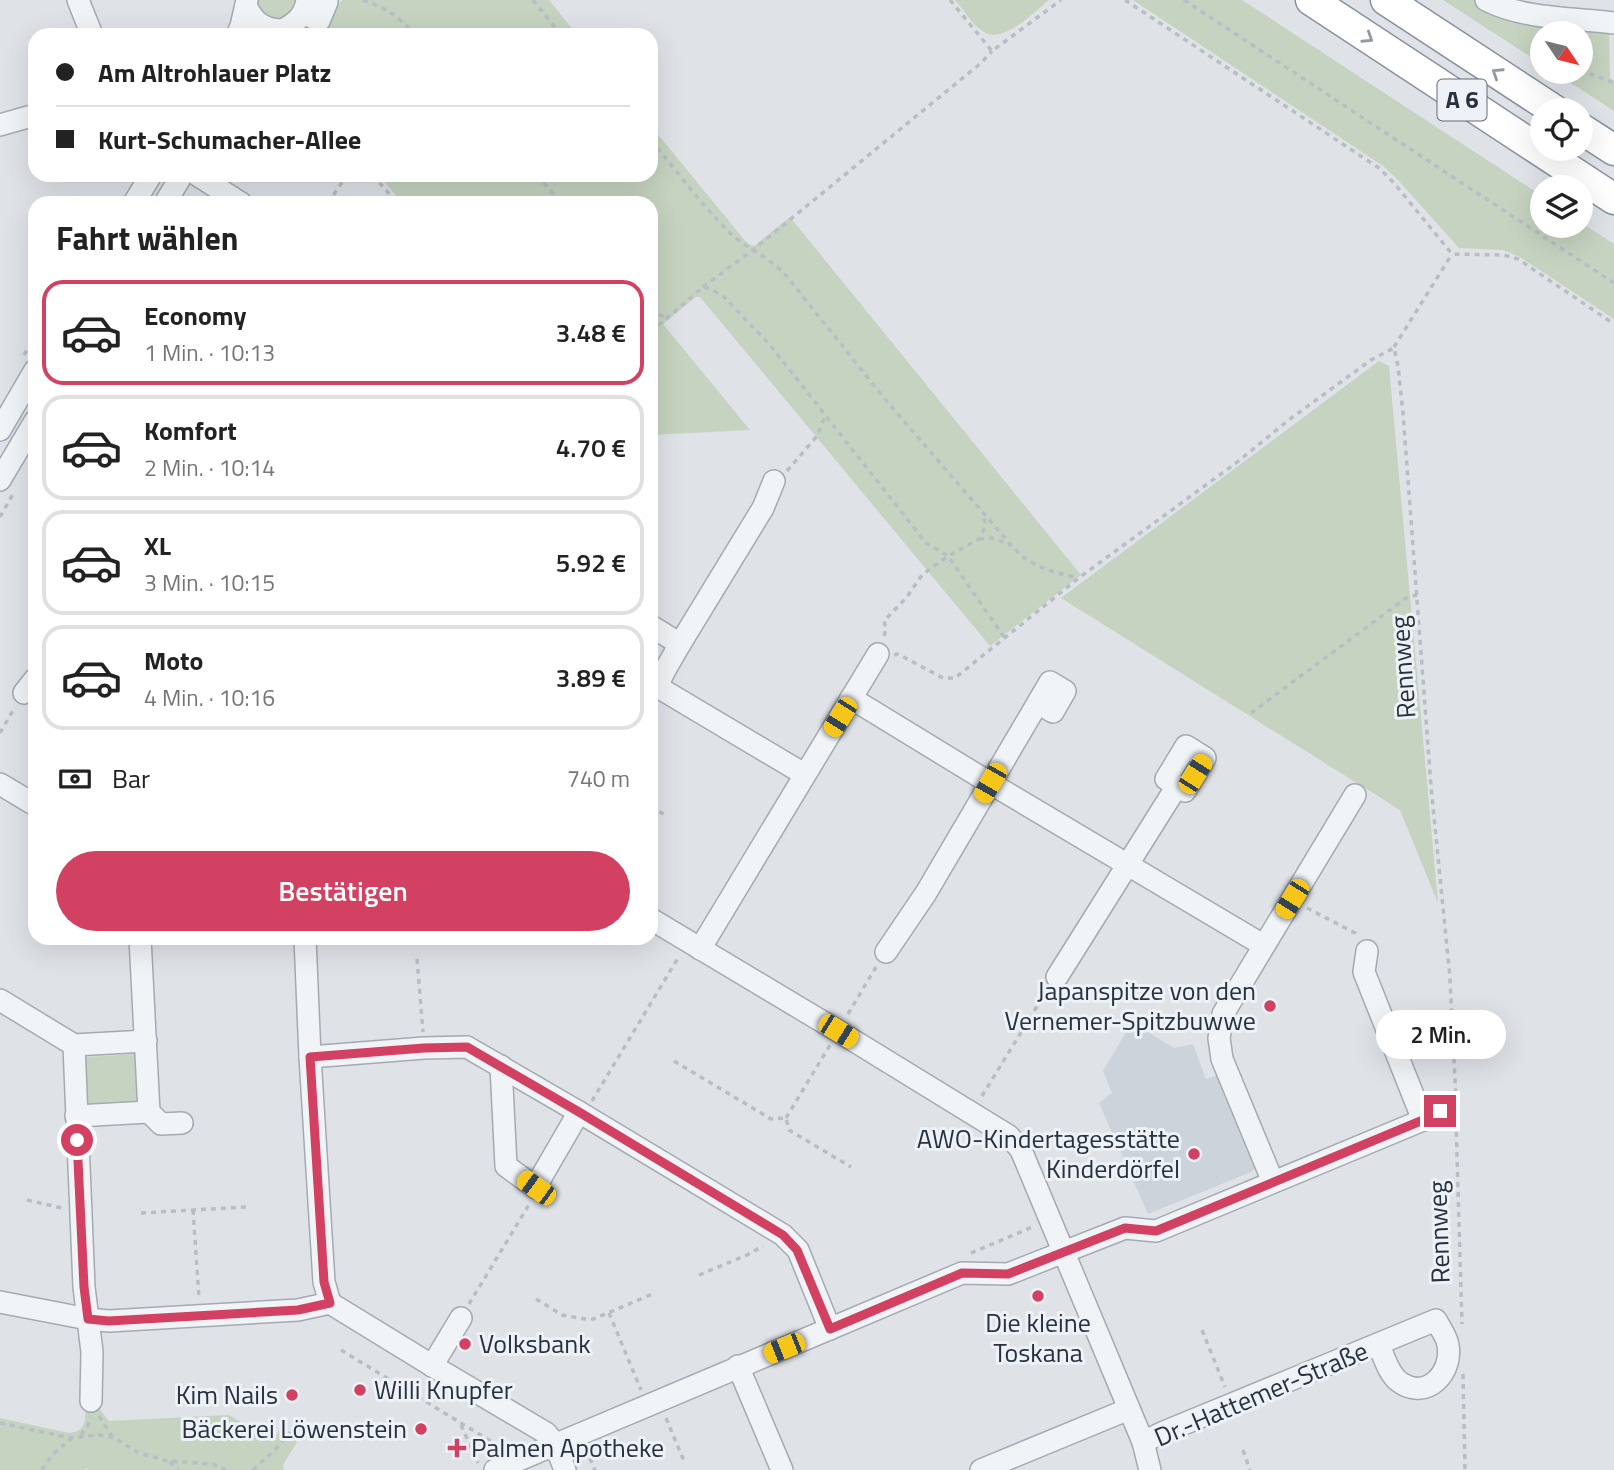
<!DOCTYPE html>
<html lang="de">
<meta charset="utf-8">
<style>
:root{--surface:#fff;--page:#f6f6f6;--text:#222;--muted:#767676;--line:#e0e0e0;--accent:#d24062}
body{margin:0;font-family:"Titillium Web",sans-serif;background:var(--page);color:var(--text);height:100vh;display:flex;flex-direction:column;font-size:26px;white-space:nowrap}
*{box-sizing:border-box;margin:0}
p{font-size:23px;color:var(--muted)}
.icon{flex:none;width:38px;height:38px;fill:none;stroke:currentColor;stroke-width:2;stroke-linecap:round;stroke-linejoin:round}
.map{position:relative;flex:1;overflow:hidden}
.drawer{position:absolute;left:28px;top:196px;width:630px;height:749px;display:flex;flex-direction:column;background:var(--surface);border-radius:21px;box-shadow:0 7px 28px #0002}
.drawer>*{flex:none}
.banner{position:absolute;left:28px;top:28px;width:630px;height:154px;border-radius:21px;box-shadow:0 7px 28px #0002;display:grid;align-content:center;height:154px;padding:0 28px;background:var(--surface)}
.needle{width:46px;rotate:125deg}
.tools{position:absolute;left:1530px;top:21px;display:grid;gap:14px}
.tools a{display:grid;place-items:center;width:63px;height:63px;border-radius:50%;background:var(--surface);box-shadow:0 7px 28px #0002;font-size:35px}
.end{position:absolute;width:32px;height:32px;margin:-16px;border:9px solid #d24062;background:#fff;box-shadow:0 0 0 4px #fff}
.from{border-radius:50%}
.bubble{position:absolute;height:49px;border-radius:24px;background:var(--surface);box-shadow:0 7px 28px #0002;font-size:23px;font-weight:600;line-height:49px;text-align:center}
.car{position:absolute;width:21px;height:42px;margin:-21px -10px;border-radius:9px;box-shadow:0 0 5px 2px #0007;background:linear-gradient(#f5c518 24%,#345 0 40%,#f5c518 0 76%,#345 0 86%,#f5c518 0)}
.banner b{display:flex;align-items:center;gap:24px;height:66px;font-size:26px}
.banner b+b{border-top:2px solid var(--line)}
.banner i{width:18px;height:18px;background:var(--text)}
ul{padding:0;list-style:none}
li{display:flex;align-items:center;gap:21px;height:105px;margin:0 14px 10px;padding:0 14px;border:4px solid var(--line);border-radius:21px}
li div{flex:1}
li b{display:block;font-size:26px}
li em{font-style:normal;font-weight:600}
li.selected{border-color:var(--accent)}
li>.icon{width:63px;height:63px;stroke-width:1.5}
h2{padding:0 28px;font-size:32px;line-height:84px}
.pay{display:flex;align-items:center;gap:18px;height:77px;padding:0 28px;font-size:26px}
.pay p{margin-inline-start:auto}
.button{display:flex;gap:14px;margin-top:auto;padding:14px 28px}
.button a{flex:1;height:80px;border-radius:42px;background:var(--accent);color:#fff;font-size:28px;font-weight:600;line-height:80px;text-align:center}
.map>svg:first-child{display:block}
</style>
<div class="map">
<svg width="1614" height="1470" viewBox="0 0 1614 1470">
<rect width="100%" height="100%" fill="#dfe3e8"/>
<polygon fill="#cdd3db" points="1132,1022 1174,1048 1193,1044 1206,1079 1218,1075 1255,1162 1255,1168 1251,1172 1148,1214 1099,1103 1112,1093 1103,1071"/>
<g fill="#c6d3c0">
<path d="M 255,0 L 297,0 C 287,27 266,27 255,0 Z"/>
<polygon points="342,0 549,0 577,35 316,35"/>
<path d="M 955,0 L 1049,0 C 1034,12 1004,44 984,32 C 973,26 964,10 955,0 Z"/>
<polygon points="1133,0 1242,0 1542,196 1542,226 1580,226 1580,222 1614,244 1614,319 1520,257 1503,250 1459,248 1397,179 1383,166"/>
<polygon points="1443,0 1475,0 1499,11 1609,28 1610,78 1614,81 1614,111 1554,72 1580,72 1580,33 1542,33 1542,64"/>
<polygon points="651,126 747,243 754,246 790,217 1081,575 990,646 700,297 696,297 663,324 750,430 651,435 651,203 402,203 379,175 651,175"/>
<polygon points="1379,361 1389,366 1438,903 1400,810 1061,598"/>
<polygon points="137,1054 142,1107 86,1109 85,1057"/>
<path d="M 86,1402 L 94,1402 L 109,1421 L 229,1415 L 273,1441 L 280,1429 L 297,1442 L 283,1465 L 284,1470 L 88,1470 L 86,1468 L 85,1470 L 0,1470 L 0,1418 L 69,1433 C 88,1431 85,1418 86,1402 Z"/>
</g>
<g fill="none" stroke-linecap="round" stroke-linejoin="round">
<defs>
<g id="minor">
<polyline points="78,0 92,35"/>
<path d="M 1486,0 C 1522,19 1573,18 1614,23"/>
<path d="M 246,5 C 253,22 264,30 283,30"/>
<polyline points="304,13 319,21 327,2"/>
<polyline points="237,35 241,26 247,0"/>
<path d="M 275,35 C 291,25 304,20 307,0"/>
<polyline points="0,125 35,115"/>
<polyline points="197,175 241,203"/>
<polyline points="134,203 151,175"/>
<polyline points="165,203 182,175"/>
<polyline points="0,430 35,370"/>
<polyline points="0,480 35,421"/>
<polyline points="651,626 680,644 665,670 657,686"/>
<polyline points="680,644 763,508 774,481"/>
<polyline points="651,683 804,774"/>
<polyline points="24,693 35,679"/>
<polyline points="851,698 990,783 1263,945"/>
<polyline points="0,784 35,805"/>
<polyline points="651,919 838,1031 1009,1136 1021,1150 1143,1442 1150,1470"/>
<polyline points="140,938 149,1112"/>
<polyline points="305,938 310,1057 324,1282 330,1303"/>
<polyline points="700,949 878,654"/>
<polyline points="1367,951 1364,972 1423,1120"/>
<polyline points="886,952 926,893 1050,682 1065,691 1053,712 1038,703"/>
<polyline points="1057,977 1177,786 1166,779 1186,746 1205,758 1185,791 1177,786"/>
<polyline points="0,1000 74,1045 146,1041"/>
<polyline points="74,1045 84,1287 92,1352 91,1401"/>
<polyline points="310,1057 424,1048 467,1047 584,1115 783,1235 798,1250 830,1329"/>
<polyline points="501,1066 506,1166 536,1188 543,1174 579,1112"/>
<polyline points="149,1112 161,1124 182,1123"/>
<polyline points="76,1116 149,1112"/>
<polyline points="1273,1182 1222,1059 1219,1038 1223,1014 1355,795"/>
<polyline points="0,1302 88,1319 109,1321 298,1310 330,1303 436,1368 546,1433 555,1444 565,1470"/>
<polyline points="432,1366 461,1318"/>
<polyline points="738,1366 782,1470"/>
<path d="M 1143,1442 L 1164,1432 L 1436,1320 C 1440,1328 1447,1337 1448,1345 C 1453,1373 1427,1400 1401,1383 C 1389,1376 1384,1357 1379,1345"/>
<polyline points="495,1470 962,1273 1008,1274 1125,1228 1156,1231 1423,1120 1440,1111"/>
<polyline points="981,1470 1129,1409"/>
</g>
<g id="highway">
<polyline points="1311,0 1614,199"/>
<polyline points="1386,0 1554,110"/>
<polyline points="1580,128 1614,150"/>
</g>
</defs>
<use href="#minor" stroke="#a4aab2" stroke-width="24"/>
<use href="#highway" stroke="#86929f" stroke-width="33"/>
<g stroke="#b8bec4" stroke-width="3.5" stroke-dasharray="5 5" stroke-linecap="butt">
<path d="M 363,0 C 387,8 399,17 415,35"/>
<polyline points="533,0 561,35"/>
<polyline points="950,0 992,51 1061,0"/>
<polyline points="1125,0 1379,168 1394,183 1452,254 1504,255 1518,259 1614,324"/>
<polyline points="1184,0 1614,283"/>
<polyline points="1536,34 1542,49"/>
<polyline points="1580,70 1614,83"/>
<path d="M 651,140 C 675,169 698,200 724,227 C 741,246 766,255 784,273 L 884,398 L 1011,545 C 1015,549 1019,554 1023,557 C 1038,568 1060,575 1078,577"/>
<polyline points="373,175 397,203"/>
<polyline points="537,175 561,203"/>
<polyline points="328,203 347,175"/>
<polyline points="703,287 753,250 981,63 992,51"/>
<polyline points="651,309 655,313 667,318"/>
<polyline points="651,332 703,287 712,290 723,296 770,345 926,543 948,556 1004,637"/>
<polyline points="1394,347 1452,254"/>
<polyline points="24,355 35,336"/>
<polyline points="787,471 817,436 825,416"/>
<polyline points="0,517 13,494"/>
<polyline points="979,539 992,538 1011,545"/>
<polyline points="884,636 886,629 884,621 907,597 922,575 948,556 979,539 985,527 984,514"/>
<polyline points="894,655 898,654 943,678 955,678 1080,577 1236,463 1290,419 1371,360 1394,348 1398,366 1403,413 1431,786 1450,978 1456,1101"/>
<polyline points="1251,713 1406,598 1417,595"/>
<polyline points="0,733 15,707"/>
<polyline points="651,806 665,815"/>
<polyline points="1307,908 1355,933 1358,937"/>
<polyline points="417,959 423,1032"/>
<polyline points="848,1014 876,967"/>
<polyline points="674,1061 771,1119 786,1118 789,1130 851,1167"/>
<polyline points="982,1096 1047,990"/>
<polyline points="592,1101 678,958"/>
<polyline points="786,1118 830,1045"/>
<polyline points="1456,1122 1462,1324"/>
<polyline points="27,1200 62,1208"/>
<polyline points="193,1210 199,1297"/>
<polyline points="141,1213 246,1207"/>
<polyline points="971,1253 1035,1226"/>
<polyline points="699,1275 747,1255 763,1246"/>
<polyline points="536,1299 562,1315 591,1320 655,1293"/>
<polyline points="469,1304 530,1203"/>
<polyline points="609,1313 641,1390"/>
<polyline points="1202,1330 1225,1387"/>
<polyline points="341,1350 502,1448"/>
<polyline points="1463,1374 1465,1470"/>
<polyline points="99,1416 112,1436"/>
<polyline points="666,1418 684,1461"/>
<polyline points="0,1423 71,1438 98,1435 113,1437 139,1453 168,1461 213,1464 226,1470"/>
<polyline points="461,1425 478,1463"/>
<polyline points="81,1435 88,1425 90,1417"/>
<polyline points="586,1449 595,1470"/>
<polyline points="1243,1450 1250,1470"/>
<polyline points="170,1462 178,1470"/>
<polyline points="42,1470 53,1454 71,1439"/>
<polyline points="253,1470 275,1450 290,1432"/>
</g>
<use href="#minor" stroke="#f1f4f7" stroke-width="21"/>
<use href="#highway" stroke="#fff" stroke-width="30"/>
</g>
<defs><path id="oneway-chevron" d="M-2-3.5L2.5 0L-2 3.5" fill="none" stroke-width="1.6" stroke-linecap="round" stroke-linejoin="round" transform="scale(1.75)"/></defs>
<g stroke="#9398a0">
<use href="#oneway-chevron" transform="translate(1368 38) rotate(33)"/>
<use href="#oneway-chevron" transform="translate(1497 73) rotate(-147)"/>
</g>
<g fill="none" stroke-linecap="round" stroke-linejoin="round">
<polyline stroke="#d24062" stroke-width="9" points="77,1140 84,1287 88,1319 109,1321 298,1310 330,1303 324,1282 310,1057 424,1048 467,1047 579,1112 783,1235 797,1250 830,1329 962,1273 1008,1274 1125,1228 1156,1231 1423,1120 1440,1111"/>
</g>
<g fill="#d24062" stroke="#eef2f6" stroke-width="2.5">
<circle cx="1270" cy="1006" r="7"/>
<circle cx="1194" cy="1154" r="7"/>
<circle cx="1038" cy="1296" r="7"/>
<circle cx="465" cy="1344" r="7"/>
<circle cx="360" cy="1390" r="7"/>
<circle cx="292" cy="1395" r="7"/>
<circle cx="421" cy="1429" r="7"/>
<path d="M453.5 1437.5h7v7h7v7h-7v7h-7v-7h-7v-7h7z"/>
</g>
<g text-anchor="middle" stroke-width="6" stroke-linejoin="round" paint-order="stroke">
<rect fill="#eef2f6" stroke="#636c77" stroke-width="2" x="1437.5" y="79.5" width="49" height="41" rx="5"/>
<g font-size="24" font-weight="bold" fill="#273240">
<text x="1462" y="108">A 6</text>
</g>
<g font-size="26" fill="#273240" stroke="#eef2f6">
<text transform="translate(1403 667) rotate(-94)" y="9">Rennweg</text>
<text transform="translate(1439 1232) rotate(-92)" y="9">Rennweg</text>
<text transform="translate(1261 1394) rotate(-23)" y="9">Dr.-Hattemer-Straße</text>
</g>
<g font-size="26" fill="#273240" stroke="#eef2f6" text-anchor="end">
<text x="1256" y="1000">Japanspitze von den<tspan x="1256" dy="30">Vernemer-Spitzbuwwe</tspan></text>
<text x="1180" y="1148">AWO-Kindertagesstätte<tspan x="1180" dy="30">Kinderdörfel</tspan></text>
<text x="1038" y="1332" text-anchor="middle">Die kleine<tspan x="1038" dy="30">Toskana</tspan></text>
<text x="479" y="1353" text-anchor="start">Volksbank</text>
<text x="374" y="1399" text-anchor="start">Willi Knupfer</text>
<text x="278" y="1404">Kim Nails</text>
<text x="407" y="1438">Bäckerei Löwenstein</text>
<text x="471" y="1457" text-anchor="start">Palmen Apotheke</text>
</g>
</g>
</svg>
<div class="tools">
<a><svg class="needle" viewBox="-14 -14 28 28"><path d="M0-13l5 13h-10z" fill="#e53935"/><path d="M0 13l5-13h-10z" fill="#767676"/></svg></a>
<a><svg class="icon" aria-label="locate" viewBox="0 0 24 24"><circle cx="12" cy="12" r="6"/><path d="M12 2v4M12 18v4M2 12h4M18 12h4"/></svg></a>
<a><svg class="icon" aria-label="layers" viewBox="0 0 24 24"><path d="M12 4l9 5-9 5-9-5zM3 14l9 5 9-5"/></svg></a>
</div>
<i class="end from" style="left:77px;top:1140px"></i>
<i class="end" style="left:1440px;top:1111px"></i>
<div class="bubble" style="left:1376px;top:1010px;width:130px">2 Min.</div>
<i class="car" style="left:840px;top:717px;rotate:212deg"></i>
<i class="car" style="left:1195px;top:774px;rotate:32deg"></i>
<i class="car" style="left:990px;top:783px;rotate:210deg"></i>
<i class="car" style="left:1292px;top:899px;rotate:212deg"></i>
<i class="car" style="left:838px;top:1031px;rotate:122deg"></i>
<i class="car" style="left:536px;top:1188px;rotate:306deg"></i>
<i class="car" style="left:784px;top:1348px;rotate:248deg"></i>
<div class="banner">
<b><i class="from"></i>Am Altrohlauer Platz</b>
<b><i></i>Kurt-Schumacher-Allee</b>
</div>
<section class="drawer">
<h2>Fahrt wählen</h2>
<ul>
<li class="selected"><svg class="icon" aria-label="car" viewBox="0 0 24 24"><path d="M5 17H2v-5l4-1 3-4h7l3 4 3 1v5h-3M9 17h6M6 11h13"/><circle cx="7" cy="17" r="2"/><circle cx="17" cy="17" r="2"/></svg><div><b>Economy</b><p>1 Min. · 10:13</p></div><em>3.48 €</em></li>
<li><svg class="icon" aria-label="car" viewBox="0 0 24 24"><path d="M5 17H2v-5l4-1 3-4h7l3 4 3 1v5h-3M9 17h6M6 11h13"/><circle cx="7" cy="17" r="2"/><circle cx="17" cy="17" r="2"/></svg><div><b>Komfort</b><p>2 Min. · 10:14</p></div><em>4.70 €</em></li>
<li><svg class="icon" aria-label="car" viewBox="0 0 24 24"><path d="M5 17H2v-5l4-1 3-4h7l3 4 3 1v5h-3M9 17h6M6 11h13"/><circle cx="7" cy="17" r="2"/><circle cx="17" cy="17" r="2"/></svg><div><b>XL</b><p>3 Min. · 10:15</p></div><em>5.92 €</em></li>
<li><svg class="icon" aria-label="car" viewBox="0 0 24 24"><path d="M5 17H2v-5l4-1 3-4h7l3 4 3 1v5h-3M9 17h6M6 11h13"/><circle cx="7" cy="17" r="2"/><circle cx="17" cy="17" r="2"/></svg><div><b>Moto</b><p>4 Min. · 10:16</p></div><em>3.89 €</em></li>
</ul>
<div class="pay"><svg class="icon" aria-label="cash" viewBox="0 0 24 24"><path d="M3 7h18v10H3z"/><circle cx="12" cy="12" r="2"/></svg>Bar<p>740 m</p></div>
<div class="button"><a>Bestätigen</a></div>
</section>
</div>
